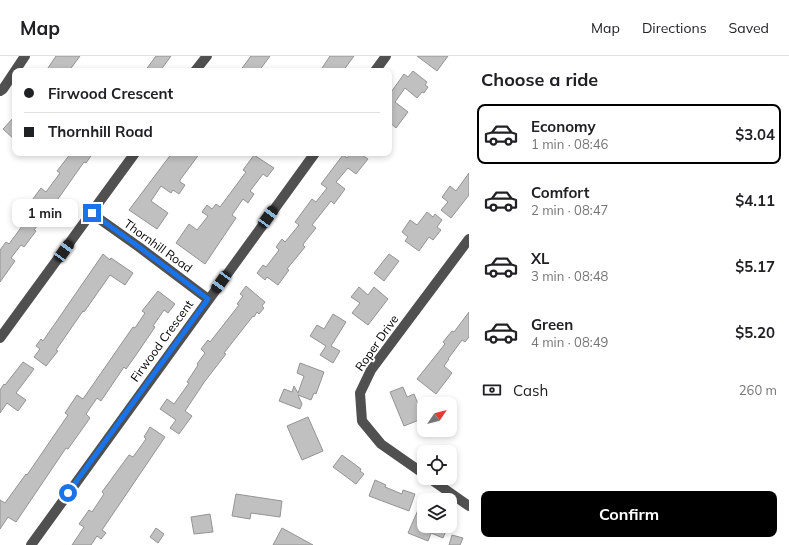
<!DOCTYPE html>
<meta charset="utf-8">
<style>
:root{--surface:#fff;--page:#f6f6f6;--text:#202124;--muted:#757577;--line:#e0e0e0;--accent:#000}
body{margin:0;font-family:Mulish,sans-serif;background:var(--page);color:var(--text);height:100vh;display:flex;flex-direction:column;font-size:15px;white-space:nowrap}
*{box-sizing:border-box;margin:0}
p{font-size:13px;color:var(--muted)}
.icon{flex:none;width:22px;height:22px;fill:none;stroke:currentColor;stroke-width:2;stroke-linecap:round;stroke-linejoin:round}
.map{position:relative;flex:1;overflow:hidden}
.drawer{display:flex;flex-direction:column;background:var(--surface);width:320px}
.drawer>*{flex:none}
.guide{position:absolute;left:12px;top:12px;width:380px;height:88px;border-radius:8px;box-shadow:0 2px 6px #0003;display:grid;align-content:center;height:88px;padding:0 12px;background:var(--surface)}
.needle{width:26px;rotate:55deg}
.fabs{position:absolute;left:417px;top:341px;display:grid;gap:8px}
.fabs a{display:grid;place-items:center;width:40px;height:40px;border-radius:8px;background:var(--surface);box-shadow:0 2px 6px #0003;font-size:20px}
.end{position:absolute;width:18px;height:18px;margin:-9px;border:5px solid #1a73e8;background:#fff;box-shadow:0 0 0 2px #fff}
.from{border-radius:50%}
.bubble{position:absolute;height:28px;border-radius:8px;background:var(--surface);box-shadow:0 2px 6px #0003;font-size:13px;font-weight:700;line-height:28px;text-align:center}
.car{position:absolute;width:12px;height:24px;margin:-12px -6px;border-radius:5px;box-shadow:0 0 3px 1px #0007;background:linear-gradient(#222 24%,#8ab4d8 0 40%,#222 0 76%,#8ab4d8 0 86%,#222 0)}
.guide b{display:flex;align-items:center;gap:14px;height:38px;font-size:15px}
.guide b+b{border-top:1px solid var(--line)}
.guide i{width:10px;height:10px;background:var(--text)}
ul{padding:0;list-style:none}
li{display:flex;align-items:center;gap:12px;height:60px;margin:0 8px 6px;padding:0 4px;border:2px solid transparent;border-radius:8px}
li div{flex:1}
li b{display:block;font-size:15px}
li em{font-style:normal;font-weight:700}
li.on{border-color:var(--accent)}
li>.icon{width:36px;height:36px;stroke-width:1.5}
h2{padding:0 12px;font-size:18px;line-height:48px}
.pay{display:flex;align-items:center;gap:10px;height:44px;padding:0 12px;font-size:15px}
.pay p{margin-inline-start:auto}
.primary-button{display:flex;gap:8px;margin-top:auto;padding:8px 12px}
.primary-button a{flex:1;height:46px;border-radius:8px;background:var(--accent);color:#fff;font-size:16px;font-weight:700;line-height:46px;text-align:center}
header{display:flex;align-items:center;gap:24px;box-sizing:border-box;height:56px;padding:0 20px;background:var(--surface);border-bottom:1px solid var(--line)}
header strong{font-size:19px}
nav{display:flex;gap:22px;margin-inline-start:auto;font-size:14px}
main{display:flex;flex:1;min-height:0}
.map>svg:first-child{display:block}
</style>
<header>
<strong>Map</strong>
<nav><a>Map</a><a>Directions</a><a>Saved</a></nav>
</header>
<main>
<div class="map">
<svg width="469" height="489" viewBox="0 0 469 489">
<rect width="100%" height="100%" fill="#fff"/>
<g fill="#c0c0c0" stroke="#949494">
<polygon points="56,0 80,0 69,15 52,15 48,12"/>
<polygon points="156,0 171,0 160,15 145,15"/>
<polygon points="251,0 270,0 259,15 240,15"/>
<polygon points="330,0 354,0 343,15 320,15"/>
<polygon points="417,0 448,0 437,15"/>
<polygon points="413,15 427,26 425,29 428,31 424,37 422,36 417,42 405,32 395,46 408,56 396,72 389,66 389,39 404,18 408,21"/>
<polygon points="15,60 15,84 3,73"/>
<polygon points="71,97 93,97 86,107 84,106 53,150 48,147 39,159 43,162 34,174 36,175 24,191 21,189 11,202 15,205 0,226 0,194 6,186 9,188 28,162 21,156 26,150 27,151 41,132 46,136 60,117 57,115"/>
<polygon points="172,97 200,97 180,124 180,126 185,129 179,138 173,134 171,137 161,130 151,145 168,157 157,173 129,154"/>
<polygon points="351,97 359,97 368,103 356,118 348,112 336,126 345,133 334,148 331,145 312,169 316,172 304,187 303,189 305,191 287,213 289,214 278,229 267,221 265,224 257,217 263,209 266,211 279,194 276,191 282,183 285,186 299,169 295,166 312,143 316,146 327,132 321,128 343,99 347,102"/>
<polygon points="254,99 274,112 267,121 263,118 250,135 254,138 248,147 243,143 232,159 236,162 205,208 176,187 189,168 197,174 208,160 202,156 207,149 212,153 216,148 220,151 246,116 243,114"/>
<polygon points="469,117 469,139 451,162 441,154 448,146 442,141 450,130 456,135"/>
<polygon points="427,156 433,161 435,158 442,164 437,171 441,174 433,184 429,181 419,195 405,185 408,181 402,176 410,164 417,169"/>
<polygon points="103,198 110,204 111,202 133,217 125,229 110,219 84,256 83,255 56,294 58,295 46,310 34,301 40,293 36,290 41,283 43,285"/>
<polygon points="389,198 399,205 384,225 374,217"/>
<polygon points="246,230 265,246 262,250 264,252 259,258 257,256 254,261 253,260 224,297 226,298 205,325 185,355 192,360 179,378 170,372 176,364 160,353 167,343 174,348 189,327 187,326 198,309 197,308 205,297 201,293 208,284 210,286 239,249 237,248 243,240 240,238"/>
<polygon points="359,231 368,239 374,231 388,243 368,269 352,257 360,247 351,241"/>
<polygon points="158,235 175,248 168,257 164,254 153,270 155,271 136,299 126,313 124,311 101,345 97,342 86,358 90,362 68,393 66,392 16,466 8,461 0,473 0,444 5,447 26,418 27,419 68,359 65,357 77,339 83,343 133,271 135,272 145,257 142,255"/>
<polygon points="469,256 469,281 465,286 462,284 448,303 449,303 444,310 452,317 436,338 417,323 445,288 443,286 452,275 454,276"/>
<polygon points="333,258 346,266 331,290 340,295 333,307 320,299 326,290 310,280 317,269 324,273"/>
<polygon points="23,306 34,313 16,337 26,344 18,355 7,347 0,357 0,334 4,328 5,329"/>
<polygon points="300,307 324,316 316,338 314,337 311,344 298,339 302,348 300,353 279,345 284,333 292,336 294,330 298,337 304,320 297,317"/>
<polygon points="403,331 407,341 414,338 424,362 404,370 390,336"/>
<polygon points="308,361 323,395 302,404 287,370"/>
<polygon points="150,371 165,381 102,474 106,477 101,483 97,480 91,489 72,489 84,471 79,468 89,454 92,456 104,438 102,436 129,399 133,401 146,383 144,381"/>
<polygon points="342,399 361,413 360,415 364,418 356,428 333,411"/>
<polygon points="375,424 386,429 385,431 402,438 403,434 415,438 409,455 369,440"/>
<polygon points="236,438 282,445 280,461 251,457 250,463 232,460"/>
<polygon points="418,454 424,457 424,470 448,470 443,482 431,477 428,485 408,477"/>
<polygon points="210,458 213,476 194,478 191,461"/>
<polygon points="156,472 164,478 158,487 150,481"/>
<polygon points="282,472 313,489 273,489"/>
<polygon points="452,479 463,482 460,489 449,489"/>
</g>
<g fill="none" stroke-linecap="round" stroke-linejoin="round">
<g stroke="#505050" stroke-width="10">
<polyline points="195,15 207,0"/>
<polyline points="375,15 386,0"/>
<polyline points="0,35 3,33 25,0"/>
<polyline points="91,157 139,191 208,243"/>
<polyline points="0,282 135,97"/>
<polyline points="424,418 381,388 362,365 360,337 371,314 469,183"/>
<polyline points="429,422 469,450"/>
<polyline points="31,489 315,97"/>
</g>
</g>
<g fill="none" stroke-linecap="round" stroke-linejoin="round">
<polyline stroke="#1a73e8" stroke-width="5" points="68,437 208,243 139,191 92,157"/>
</g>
<g text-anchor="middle" stroke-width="3.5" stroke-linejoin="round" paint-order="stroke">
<g font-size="12" fill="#000" stroke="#fff">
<text transform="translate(158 190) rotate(36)" y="4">Thornhill Road</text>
<text transform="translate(162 285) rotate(-54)" y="4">Firwood Crescent</text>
<text transform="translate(377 287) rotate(-55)" y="4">Roper Drive</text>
</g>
</g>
</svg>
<div class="fabs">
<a><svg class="needle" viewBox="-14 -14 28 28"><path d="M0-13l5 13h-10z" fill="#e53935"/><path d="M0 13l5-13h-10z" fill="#757577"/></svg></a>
<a><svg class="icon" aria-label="locate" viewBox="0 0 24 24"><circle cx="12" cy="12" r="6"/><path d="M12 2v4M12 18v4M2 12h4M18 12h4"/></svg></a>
<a><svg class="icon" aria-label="layers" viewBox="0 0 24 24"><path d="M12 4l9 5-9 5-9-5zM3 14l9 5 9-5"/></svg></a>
</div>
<i class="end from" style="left:68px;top:437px"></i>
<i class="end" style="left:92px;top:157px"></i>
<div class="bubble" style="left:12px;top:143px;width:66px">1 min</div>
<i class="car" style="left:268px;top:161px;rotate:36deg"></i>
<i class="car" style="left:64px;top:195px;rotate:36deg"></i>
<i class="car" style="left:221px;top:226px;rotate:216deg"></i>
<div class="guide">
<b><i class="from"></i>Firwood Crescent</b>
<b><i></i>Thornhill Road</b>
</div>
</div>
<section class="drawer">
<h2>Choose a ride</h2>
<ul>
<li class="on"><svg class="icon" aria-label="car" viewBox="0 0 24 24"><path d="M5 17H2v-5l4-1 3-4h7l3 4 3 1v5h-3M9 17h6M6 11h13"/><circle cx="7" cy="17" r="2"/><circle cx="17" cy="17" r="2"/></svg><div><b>Economy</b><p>1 min · 08:46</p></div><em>$3.04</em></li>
<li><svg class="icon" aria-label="car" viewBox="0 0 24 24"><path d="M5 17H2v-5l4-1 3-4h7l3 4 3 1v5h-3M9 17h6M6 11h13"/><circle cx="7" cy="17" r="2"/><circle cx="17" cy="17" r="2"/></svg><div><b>Comfort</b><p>2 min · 08:47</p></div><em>$4.11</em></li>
<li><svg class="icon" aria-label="car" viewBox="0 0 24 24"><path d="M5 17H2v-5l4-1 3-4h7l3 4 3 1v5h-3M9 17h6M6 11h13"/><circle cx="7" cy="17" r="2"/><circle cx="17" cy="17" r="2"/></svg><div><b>XL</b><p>3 min · 08:48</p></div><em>$5.17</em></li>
<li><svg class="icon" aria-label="car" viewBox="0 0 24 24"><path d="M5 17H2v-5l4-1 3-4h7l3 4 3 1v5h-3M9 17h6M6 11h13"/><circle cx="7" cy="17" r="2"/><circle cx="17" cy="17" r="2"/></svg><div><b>Green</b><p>4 min · 08:49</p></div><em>$5.20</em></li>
</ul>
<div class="pay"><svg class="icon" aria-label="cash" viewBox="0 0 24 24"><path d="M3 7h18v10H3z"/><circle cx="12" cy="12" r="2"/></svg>Cash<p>260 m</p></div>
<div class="primary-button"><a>Confirm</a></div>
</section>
</main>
